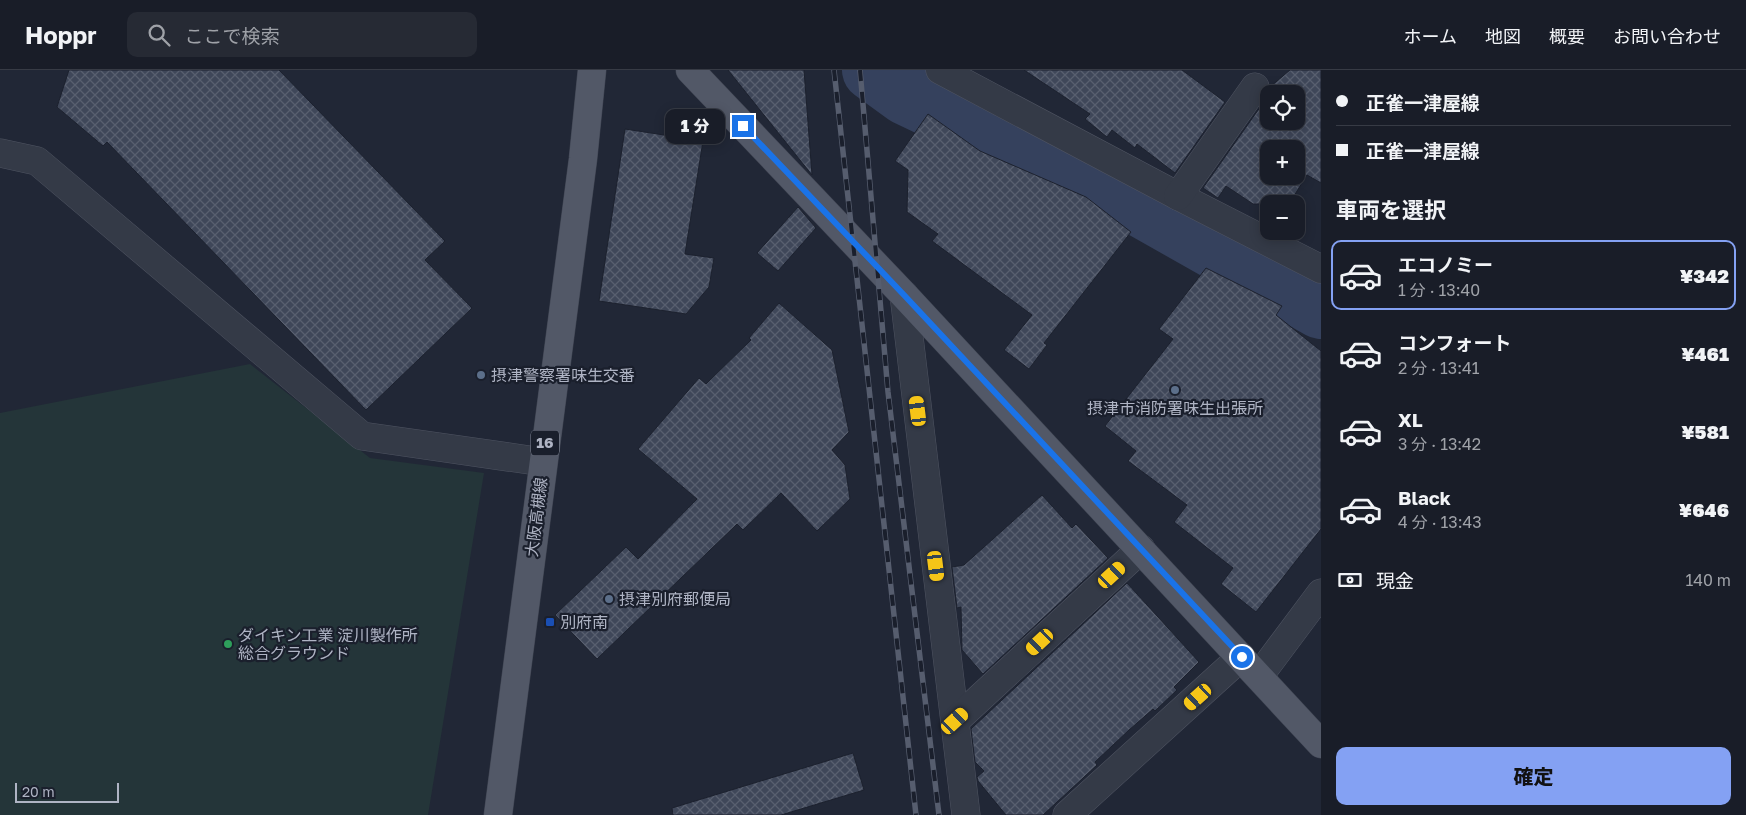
<!DOCTYPE html>
<html lang="ja">
<meta charset="utf-8">
<style>
:root{--surface:#191d28;--page:#262a34;--text:#f1f3f6;--muted:#9fa2a8;--line:#373b45;--accent:#84a1f3}
body{margin:0;font-family:"Golos Text","Noto Sans JP",sans-serif;background:var(--page);color:var(--text);height:100vh;display:flex;flex-direction:column;font-size:19px;white-space:nowrap}
*{box-sizing:border-box;margin:0}
p{font-size:16px;color:var(--muted)}
.icon{flex:none;width:28px;height:28px;fill:none;stroke:currentColor;stroke-width:2;stroke-linecap:round;stroke-linejoin:round}
.map{position:relative;flex:1;overflow:hidden}
.side{display:flex;flex-direction:column;background:var(--surface);width:425px}
.side>*{flex:none}
.hud{display:grid;align-content:center;height:110px;padding:0 15px;background:var(--surface)}
.fabs{position:absolute;left:1260px;top:15px;display:grid;gap:10px}
.fabs a{display:grid;place-items:center;width:45px;height:45px;border-radius:10px;background:var(--surface);box-shadow:0 2px 12px #0003,0 0 0 1px var(--line);font-size:25px}
.scale{position:absolute;left:15px;bottom:12px;width:104px;box-sizing:border-box;padding-left:5px;border:2px solid #afb4c4;border-top:0;font-size:14px;line-height:18px;white-space:nowrap;color:#afb4c4;-webkit-text-stroke:4px #1a1f2c;paint-order:stroke}
.end{position:absolute;width:22px;height:22px;margin:-11px;border:6px solid #1a73e8;background:#fff;box-shadow:0 0 0 2px #fff}
.from{border-radius:50%}
.bubble{position:absolute;height:35px;border-radius:10px;background:var(--surface);box-shadow:0 2px 12px #0003,0 0 0 1px var(--line);font-size:16px;font-weight:800;line-height:35px;text-align:center}
.car{position:absolute;width:15px;height:30px;margin:-15px -8px;border-radius:6px;box-shadow:0 0 4px 1px #0007;background:linear-gradient(#f5c518 24%,#345 0 40%,#f5c518 0 76%,#345 0 86%,#f5c518 0)}
.hud b{display:flex;align-items:center;gap:18px;height:48px;font-size:19px}
.hud b+b{border-top:1px solid var(--line)}
.hud i{width:12px;height:12px;background:var(--text)}
ul{padding:0;list-style:none}
li{display:flex;align-items:center;gap:15px;height:70px;margin:0 10px 8px;padding:0 5px;border:2px solid transparent;border-radius:10px}
li div{flex:1}
li b{display:block;font-size:19px}
li em{font-style:normal;font-weight:800}
li.on{border-color:var(--accent)}
li>.icon{width:45px;height:45px;stroke-width:1.5}
h2{padding:0 15px;font-size:22px;line-height:60px}
.pay{display:flex;align-items:center;gap:12px;height:55px;padding:0 15px;font-size:19px}
.pay p{margin-inline-start:auto}
.primary-button{display:flex;gap:10px;margin-top:auto;padding:10px 15px}
.primary-button a{flex:1;height:58px;border-radius:10px;background:var(--accent);color:#111;font-size:20px;font-weight:800;line-height:58px;text-align:center}
header{display:flex;align-items:center;gap:30px;box-sizing:border-box;height:70px;padding:0 25px;background:var(--surface);border-bottom:1px solid var(--line)}
header strong{font-size:24px}
nav{display:flex;gap:28px;margin-inline-start:auto;font-size:18px}
.search{width:350px;height:45px;background:var(--page);display:flex;align-items:center;gap:12px;box-sizing:border-box;padding:0 18px;border-radius:10px;color:var(--muted);font-size:19px}
main{display:flex;flex:1;min-height:0}
.map>svg:first-child{display:block}
</style>
<header>
<strong>Hoppr</strong>
<div class="search"><svg class="icon" aria-label="search" viewBox="0 0 24 24"><circle cx="10" cy="10" r="6"/><path d="M15 15l6 6"/></svg>ここで検索</div>
<nav><a>ホーム</a><a>地図</a><a>概要</a><a>お問い合わせ</a></nav>
</header>
<main>
<div class="map">
<svg width="1321" height="745" viewBox="0 0 1321 745">
<defs>
<pattern id="building-cross-hatch" width="8" height="8" patternUnits="userSpaceOnUse" patternTransform="scale(1.25)"><rect width="8" height="8" fill="#3f4759"/><path d="M0 0l8 8M0 8l8-8" fill="none" stroke="#585f6f"/></pattern>
</defs>
<rect width="100%" height="100%" fill="#212736"/>
<polygon fill="#243539" points="250,294 370,388 484,403 428,745 0,745 0,343"/>
<g fill="none" stroke-linecap="round" stroke-linejoin="round">
<polyline stroke="#35415d" stroke-width="62" points="873,0 906,24 1141,136 1321,238"/>
</g>
<g fill="url(#building-cross-hatch)" stroke="#1c212e" fill-rule="evenodd">
<polygon points="69,0 279,0 445,171 425,190 472,238 366,340 107,72 103,76 57,37"/>
<polygon points="728,0 804,0 812,105"/>
<polygon points="1024,0 1182,0 1225,32 1175,103 1137,74 1135,78 1112,60 1107,67 1085,49 1090,44"/>
<path d="M 1290,0 L 1321,0 L 1321,113 L 1307,105 L 1289,134 L 1253,134 L 1226,116 L 1218,128 L 1203,118 L 1268,26 L 1270,17 ZM 1269,24 L 1296,24 L 1296,51 L 1269,51 ZM 1269,79 L 1296,79 L 1296,106 L 1269,106 Z"/>
<polygon points="928,44 980,81 1086,127 1131,162 1044,273 1047,275 1029,299 1004,280 1032,245 932,171 938,164 907,142 908,100 895,91"/>
<polygon points="625,59 703,71 685,184 714,188 709,217 686,244 599,231"/>
<polygon points="798,137 816,158 778,201 757,183"/>
<polygon points="1206,198 1282,236 1276,245 1321,281 1321,459 1256,542 1221,514 1233,498 1174,452 1187,435 1128,391 1136,381 1105,356 1173,269 1159,259"/>
<polygon points="779,233 832,280 849,362 832,380 845,395 850,429 817,461 781,423 743,460 737,454 597,589 555,545 626,477 638,489 697,429 638,379 699,308 706,314 751,270 749,268"/>
<polygon points="1042,425 1072,458 1076,454 1108,488 983,604 962,580 961,537 957,538 952,497 964,495"/>
<polygon points="1127,513 1199,592 1174,617 1177,620 1155,641 1153,639 1129,660 1095,692 1097,695 1043,745 1006,745 978,711 977,707 984,701 975,692 971,659"/>
<polygon points="853,683 864,720 781,745 673,745 672,738"/>
</g>
<g fill="none" stroke-linecap="round" stroke-linejoin="round">
<defs>
<g id="minor">
<polyline points="940,0 1178,126 1321,199"/>
<polyline points="0,83 37,91 362,366 543,392"/>
<polyline points="1178,126 1255,17"/>
<polyline points="904,225 966,745"/>
<polyline points="1259,606 1321,523"/>
<polyline points="955,651 1141,479"/>
<polyline points="1067,745 1241,587"/>
</g>
<g id="major">
<polyline points="690,0 904,225 1321,674"/>
<polyline points="498,745 583,89 592,0"/>
</g>
</defs>
<use href="#minor" stroke="#4f5462" stroke-width="29"/>
<use href="#major" stroke="#3e4351" stroke-width="29"/>
<use href="#minor" stroke="#343a47" stroke-width="28"/>
<use href="#major" stroke="#525867" stroke-width="28"/>
<defs>
<g id="rail">
<polyline points="834,0 916,745"/>
<polyline points="860,0 888,322 939,745"/>
</g>
</defs>
<use href="#rail" stroke="#565d6e" stroke-width="5.5"/>
<use href="#rail" stroke="#1a1f2c" stroke-width="4" stroke-dasharray="11" stroke-linecap="butt"/>
</g>
<g fill="none" stroke-linecap="round" stroke-linejoin="round">
<polyline stroke="#1a73e8" stroke-width="6" points="743,56 904,225 1242,587"/>
</g>
<g fill="#5c6f8a" stroke="#1a1f2c" stroke-width="2">
<circle cx="481" cy="305" r="5"/>
<circle cx="1175" cy="320" r="5"/>
<circle cx="609" cy="529" r="5"/>
</g>
<rect fill="#1a4fb4" stroke="#1a1f2c" stroke-width="2" x="545" y="547" width="10" height="10" rx="2.5"/>
<circle fill="#2e9e5b" stroke="#1a1f2c" stroke-width="2" cx="228" cy="574" r="5"/>
<g text-anchor="middle" stroke-width="4.5" stroke-linejoin="round" paint-order="stroke">
<rect fill="#1a1f2c" stroke="#828796" stroke-width="1" x="531" y="360.5" width="28" height="25" rx="4"/>
<g font-size="15" font-weight="bold" fill="#afb4c4">
<text x="545" y="378">16</text>
</g>
<g font-size="16" fill="#afb4c4" stroke="#1a1f2c" text-anchor="start">
<text x="491" y="311">摂津警察署味生交番</text>
<text x="1175" y="344" text-anchor="middle">摂津市消防署味生出張所</text>
<text x="619" y="535">摂津別府郵便局</text>
<text x="560" y="558">別府南</text>
<text x="238" y="571">ダイキン工業 淀川製作所<tspan x="238" dy="18">総合グラウンド</tspan></text>
</g>
<g font-size="16" fill="#afb4c4" stroke="#1a1f2c">
<text transform="translate(536 447) rotate(-83)" y="6">大阪高槻線</text>
</g>
</g>
</svg>
<div class="fabs">
<a><svg class="icon" aria-label="locate" viewBox="0 0 24 24"><circle cx="12" cy="12" r="6"/><path d="M12 2v4M12 18v4M2 12h4M18 12h4"/></svg></a>
<a>+</a>
<a>−</a>
</div>
<div class="scale">20 m</div>
<i class="end from" style="left:1242px;top:587px"></i>
<i class="end" style="left:743px;top:56px"></i>
<div class="bubble" style="left:665px;top:39px;width:60px">1 分</div>
<i class="car" style="left:918px;top:341px;rotate:353deg"></i>
<i class="car" style="left:936px;top:496px;rotate:173deg"></i>
<i class="car" style="left:1112px;top:505px;rotate:47deg"></i>
<i class="car" style="left:1040px;top:572px;rotate:227deg"></i>
<i class="car" style="left:1198px;top:627px;rotate:228deg"></i>
<i class="car" style="left:955px;top:651px;rotate:47deg"></i>
</div>
<section class="side">
<div class="hud">
<b><i class="from"></i>正雀一津屋線</b>
<b><i></i>正雀一津屋線</b>
</div>
<h2>車両を選択</h2>
<ul>
<li class="on"><svg class="icon" aria-label="car" viewBox="0 0 24 24"><path d="M5 17H2v-5l4-1 3-4h7l3 4 3 1v5h-3M9 17h6M6 11h13"/><circle cx="7" cy="17" r="2"/><circle cx="17" cy="17" r="2"/></svg><div><b>エコノミー</b><p>1 分 · 13:40</p></div><em>¥342</em></li>
<li><svg class="icon" aria-label="car" viewBox="0 0 24 24"><path d="M5 17H2v-5l4-1 3-4h7l3 4 3 1v5h-3M9 17h6M6 11h13"/><circle cx="7" cy="17" r="2"/><circle cx="17" cy="17" r="2"/></svg><div><b>コンフォート</b><p>2 分 · 13:41</p></div><em>¥461</em></li>
<li><svg class="icon" aria-label="car" viewBox="0 0 24 24"><path d="M5 17H2v-5l4-1 3-4h7l3 4 3 1v5h-3M9 17h6M6 11h13"/><circle cx="7" cy="17" r="2"/><circle cx="17" cy="17" r="2"/></svg><div><b>XL</b><p>3 分 · 13:42</p></div><em>¥581</em></li>
<li><svg class="icon" aria-label="car" viewBox="0 0 24 24"><path d="M5 17H2v-5l4-1 3-4h7l3 4 3 1v5h-3M9 17h6M6 11h13"/><circle cx="7" cy="17" r="2"/><circle cx="17" cy="17" r="2"/></svg><div><b>Black</b><p>4 分 · 13:43</p></div><em>¥646</em></li>
</ul>
<div class="pay"><svg class="icon" aria-label="cash" viewBox="0 0 24 24"><path d="M3 7h18v10H3z"/><circle cx="12" cy="12" r="2"/></svg>現金<p>140 m</p></div>
<div class="primary-button"><a>確定</a></div>
</section>
</main>
